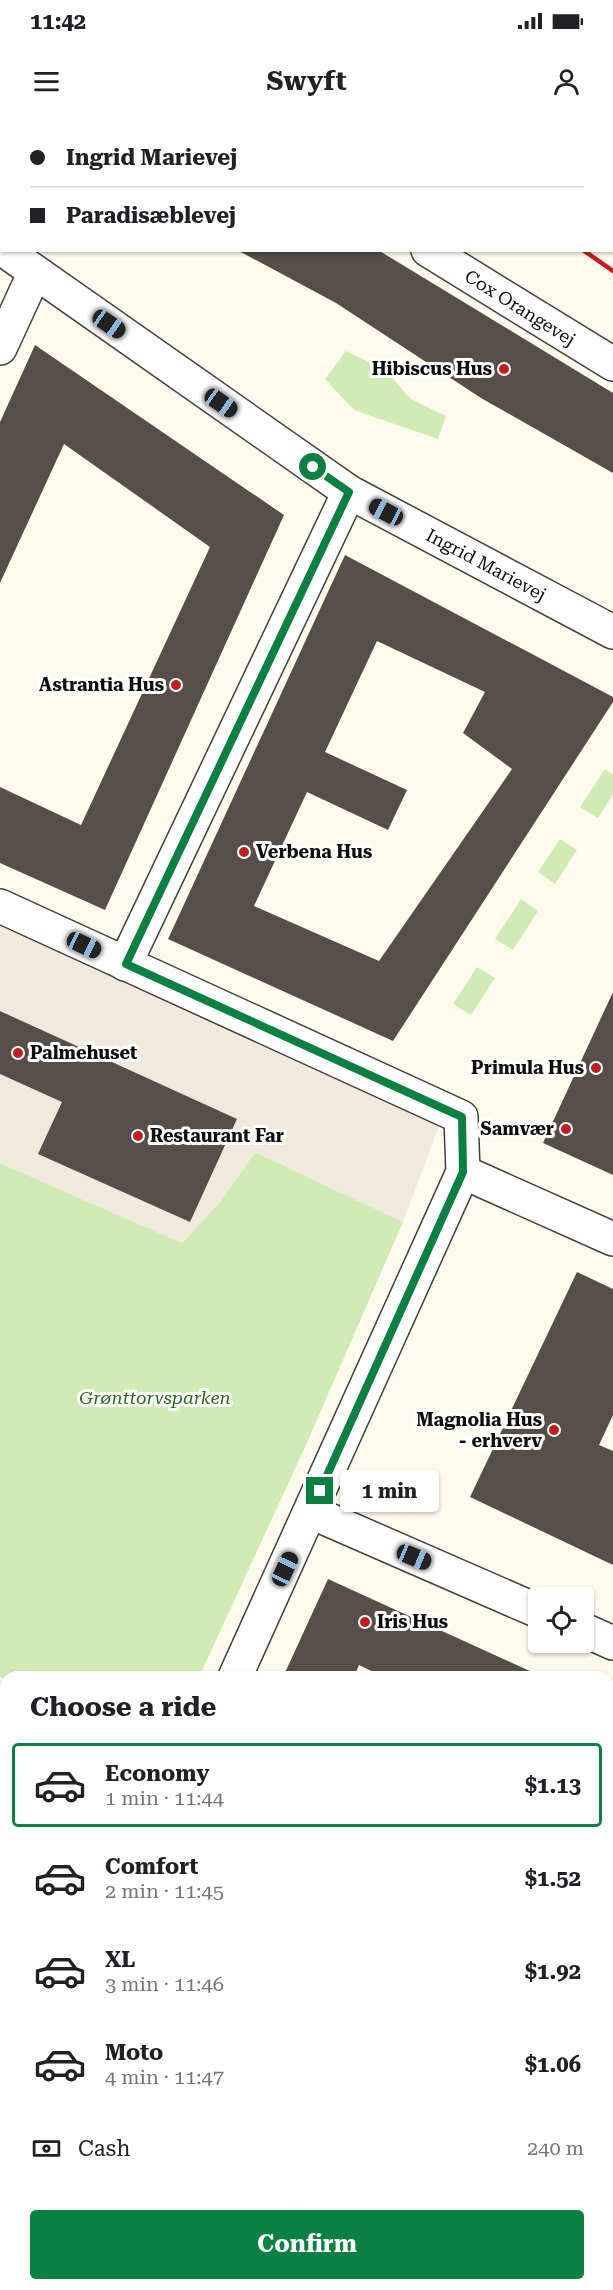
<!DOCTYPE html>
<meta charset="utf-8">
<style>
:root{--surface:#fff;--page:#f2f2f2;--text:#202124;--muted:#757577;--line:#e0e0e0;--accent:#0b8043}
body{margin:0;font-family:"Roboto Serif",serif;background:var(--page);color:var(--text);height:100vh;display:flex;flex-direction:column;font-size:22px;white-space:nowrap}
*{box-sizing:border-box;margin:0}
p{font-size:20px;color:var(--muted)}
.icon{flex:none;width:33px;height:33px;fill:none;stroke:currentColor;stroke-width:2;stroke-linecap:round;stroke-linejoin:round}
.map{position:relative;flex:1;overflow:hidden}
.side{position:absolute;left:0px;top:1551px;width:614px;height:620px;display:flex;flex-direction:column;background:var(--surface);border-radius:18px 18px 0 0;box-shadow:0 2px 4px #0004}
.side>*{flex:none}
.top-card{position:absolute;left:0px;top:0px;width:614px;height:132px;box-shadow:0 2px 4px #0004;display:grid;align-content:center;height:132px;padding:0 30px;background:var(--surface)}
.fabs{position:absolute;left:528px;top:1467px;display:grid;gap:12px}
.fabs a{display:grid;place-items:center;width:66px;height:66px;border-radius:6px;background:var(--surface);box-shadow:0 2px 4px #0004;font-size:30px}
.end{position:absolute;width:27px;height:27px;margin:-14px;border:8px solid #0b8043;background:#fff;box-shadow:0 0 0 3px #fff}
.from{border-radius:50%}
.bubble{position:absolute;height:42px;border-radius:6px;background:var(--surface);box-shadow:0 2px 4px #0004;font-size:20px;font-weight:700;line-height:42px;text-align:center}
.car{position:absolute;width:18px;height:36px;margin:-18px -9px;border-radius:8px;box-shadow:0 0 4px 2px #0007;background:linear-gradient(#222 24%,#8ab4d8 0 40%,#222 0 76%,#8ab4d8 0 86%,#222 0)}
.top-card b{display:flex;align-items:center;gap:21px;height:57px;font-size:22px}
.top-card b+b{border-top:2px solid var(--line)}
.top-card i{width:15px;height:15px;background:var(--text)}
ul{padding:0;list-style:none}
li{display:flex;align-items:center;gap:18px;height:84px;margin:0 12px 9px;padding:0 18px;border:3px solid transparent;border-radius:6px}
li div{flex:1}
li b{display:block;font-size:22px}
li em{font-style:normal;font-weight:700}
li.on{border-color:var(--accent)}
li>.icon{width:54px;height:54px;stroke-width:1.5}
h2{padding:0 30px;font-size:27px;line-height:72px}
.pay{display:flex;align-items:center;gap:15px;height:66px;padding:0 30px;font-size:22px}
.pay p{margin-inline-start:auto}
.action{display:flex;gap:12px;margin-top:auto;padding:12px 30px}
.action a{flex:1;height:69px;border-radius:6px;background:var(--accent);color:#fff;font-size:24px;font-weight:700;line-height:69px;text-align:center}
.status{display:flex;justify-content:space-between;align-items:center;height:42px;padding:0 30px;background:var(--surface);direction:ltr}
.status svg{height:16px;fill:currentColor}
header{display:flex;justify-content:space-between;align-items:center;height:78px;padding:0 30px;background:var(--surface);font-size:27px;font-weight:700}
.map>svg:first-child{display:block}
</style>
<div class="status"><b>11:42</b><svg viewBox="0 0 49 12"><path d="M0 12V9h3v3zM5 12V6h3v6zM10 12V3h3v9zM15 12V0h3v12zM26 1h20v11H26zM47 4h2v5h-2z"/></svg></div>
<header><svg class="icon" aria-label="menu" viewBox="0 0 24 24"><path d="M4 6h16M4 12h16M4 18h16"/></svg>Swyft<svg class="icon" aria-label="person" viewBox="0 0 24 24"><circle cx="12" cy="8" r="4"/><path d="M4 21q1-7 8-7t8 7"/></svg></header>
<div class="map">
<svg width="613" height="2170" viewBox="0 0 613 2170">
<rect width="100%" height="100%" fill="#fffbec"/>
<g fill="#d0ecb4">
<polygon points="346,231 385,250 411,279 446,296 438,319 354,290 325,259"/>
<polygon points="605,649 613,655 613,674 598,698 580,687"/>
<polygon points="560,719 577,730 555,764 538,752"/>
<polygon points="521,779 538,791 513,830 495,819"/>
<polygon points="477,847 495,858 471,895 453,884"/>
<polygon points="255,1032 403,1102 306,1325 199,1557 6,1557 6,1559 0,1557 0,1043 182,1123 221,1081"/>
</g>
<polygon fill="#efeadb" points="0,806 439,1006 403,1102 255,1032 221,1081 182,1123 0,1043 0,954 22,964 46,912 0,891"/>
<g fill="#564e48" fill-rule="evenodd">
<polygon points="237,130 378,130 613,273 613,353 481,278 336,183"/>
<polygon points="35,225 284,395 105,790 0,743 0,667 81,705 210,427 64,324 0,463 0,302"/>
<path d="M 345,435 L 613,577 L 613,582 L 393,921 L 168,819 ZM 377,521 L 485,572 L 463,613 L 512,649 L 379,841 L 254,786 L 307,672 L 388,710 L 407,670 L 325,632 Z"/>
<polygon points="613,872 613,1055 543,1023"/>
<polygon points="0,891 237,999 190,1102 38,1034 62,982 0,954"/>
<polygon points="577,1152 613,1169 613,1295 599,1325 613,1331 613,1445 470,1377"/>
<polygon points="328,1459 543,1557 384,1557 359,1545 354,1557 283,1557"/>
</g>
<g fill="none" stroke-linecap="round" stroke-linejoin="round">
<defs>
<g id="minor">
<polyline points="215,0 218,2"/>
<polyline points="4,130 349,372 613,512"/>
<polyline points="428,130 613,244"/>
<polyline points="0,228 35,152"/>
<polyline points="0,786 461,997 463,1052 235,1557"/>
<polyline points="125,844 349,372"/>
<polyline points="463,1052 613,1119"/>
<polyline points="311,1392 538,1491"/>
<polyline points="584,1510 613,1523"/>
<polyline points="0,1593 6,1596"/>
<polyline points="608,1826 613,1814"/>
</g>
</defs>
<use href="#minor" stroke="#404040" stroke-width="36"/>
<use href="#minor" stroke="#fff" stroke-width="33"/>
<g stroke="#c51c23" stroke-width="4.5">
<polyline points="386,0 389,2"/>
<polyline points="430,0 432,2"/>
<polyline points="582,0 584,2"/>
<polyline points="612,21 613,21"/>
<polyline points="612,121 613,121"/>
<polyline points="583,130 613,151"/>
</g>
</g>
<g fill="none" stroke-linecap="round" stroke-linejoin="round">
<polyline stroke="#0b8043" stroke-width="8" points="313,347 349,372 126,844 462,997 463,1052 320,1371"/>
</g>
<g fill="#c51c23" stroke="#fff" stroke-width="2">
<circle cx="504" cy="249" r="6"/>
<circle cx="176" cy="565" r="6"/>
<circle cx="244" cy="732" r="6"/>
<circle cx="18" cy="933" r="6"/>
<circle cx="596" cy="948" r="6"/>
<circle cx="566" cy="1009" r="6"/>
<circle cx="138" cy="1016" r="6"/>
<circle cx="554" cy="1310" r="6"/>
<circle cx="365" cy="1502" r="6"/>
</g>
<g text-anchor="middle" stroke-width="6" stroke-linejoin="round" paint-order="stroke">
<g font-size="18" fill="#0d0d0d" stroke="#fff">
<text transform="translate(520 188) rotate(32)" y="6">Cox Orangevej</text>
<text transform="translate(486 445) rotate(28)" y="6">Ingrid Marievej</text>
</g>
<g font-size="18" font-weight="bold" fill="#0d0d0d" stroke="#fff" text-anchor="end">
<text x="492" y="255">Hibiscus Hus</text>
<text x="164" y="571">Astrantia Hus</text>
<text x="256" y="738" text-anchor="start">Verbena Hus</text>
<text x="30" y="939" text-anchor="start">Palmehuset</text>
<text x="584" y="954">Primula Hus</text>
<text x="554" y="1015">Samvær</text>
<text x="150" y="1022" text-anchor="start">Restaurant Far</text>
<text x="542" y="1306">Magnolia Hus<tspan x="542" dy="21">- erhverv</tspan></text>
<text x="377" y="1508" text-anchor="start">Iris Hus</text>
</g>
<g font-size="18" font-style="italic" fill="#296819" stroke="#fff">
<text x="155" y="1284">Grønttorvsparken</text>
</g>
</g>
</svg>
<div class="fabs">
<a><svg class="icon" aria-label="locate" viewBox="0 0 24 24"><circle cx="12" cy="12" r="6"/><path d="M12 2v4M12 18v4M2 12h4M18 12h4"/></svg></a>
</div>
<i class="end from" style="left:313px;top:347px"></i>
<i class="end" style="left:320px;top:1371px"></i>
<div class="bubble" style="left:340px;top:1350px;width:99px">1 min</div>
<i class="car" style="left:109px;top:204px;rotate:125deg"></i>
<i class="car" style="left:221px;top:283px;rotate:125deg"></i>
<i class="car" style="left:386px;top:392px;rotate:298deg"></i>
<i class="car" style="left:84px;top:825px;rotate:115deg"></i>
<i class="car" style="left:414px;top:1437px;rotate:113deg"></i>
<i class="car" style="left:285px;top:1449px;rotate:25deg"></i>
<div class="top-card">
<b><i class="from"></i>Ingrid Marievej</b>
<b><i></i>Paradisæblevej</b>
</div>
<section class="side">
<h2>Choose a ride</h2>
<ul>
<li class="on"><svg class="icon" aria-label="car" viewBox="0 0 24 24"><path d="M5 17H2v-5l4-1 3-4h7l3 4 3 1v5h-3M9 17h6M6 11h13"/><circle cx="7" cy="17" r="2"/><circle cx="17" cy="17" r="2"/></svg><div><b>Economy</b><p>1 min · 11:44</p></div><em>$1.13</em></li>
<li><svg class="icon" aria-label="car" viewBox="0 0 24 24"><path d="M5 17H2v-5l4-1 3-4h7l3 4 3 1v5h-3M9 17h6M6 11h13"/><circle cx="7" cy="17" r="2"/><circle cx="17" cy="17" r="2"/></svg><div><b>Comfort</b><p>2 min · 11:45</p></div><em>$1.52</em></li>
<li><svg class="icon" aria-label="car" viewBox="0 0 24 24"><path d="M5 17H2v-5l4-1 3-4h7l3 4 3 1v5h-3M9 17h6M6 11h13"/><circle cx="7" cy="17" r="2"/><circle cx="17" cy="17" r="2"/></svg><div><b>XL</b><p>3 min · 11:46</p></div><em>$1.92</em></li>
<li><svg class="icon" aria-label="car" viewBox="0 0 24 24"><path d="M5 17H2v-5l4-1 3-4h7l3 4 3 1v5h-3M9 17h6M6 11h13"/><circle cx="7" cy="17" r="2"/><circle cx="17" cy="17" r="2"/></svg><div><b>Moto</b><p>4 min · 11:47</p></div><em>$1.06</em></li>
</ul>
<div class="pay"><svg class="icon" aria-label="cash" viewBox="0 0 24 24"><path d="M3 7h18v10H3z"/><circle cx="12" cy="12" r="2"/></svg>Cash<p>240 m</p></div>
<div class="action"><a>Confirm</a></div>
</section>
</div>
